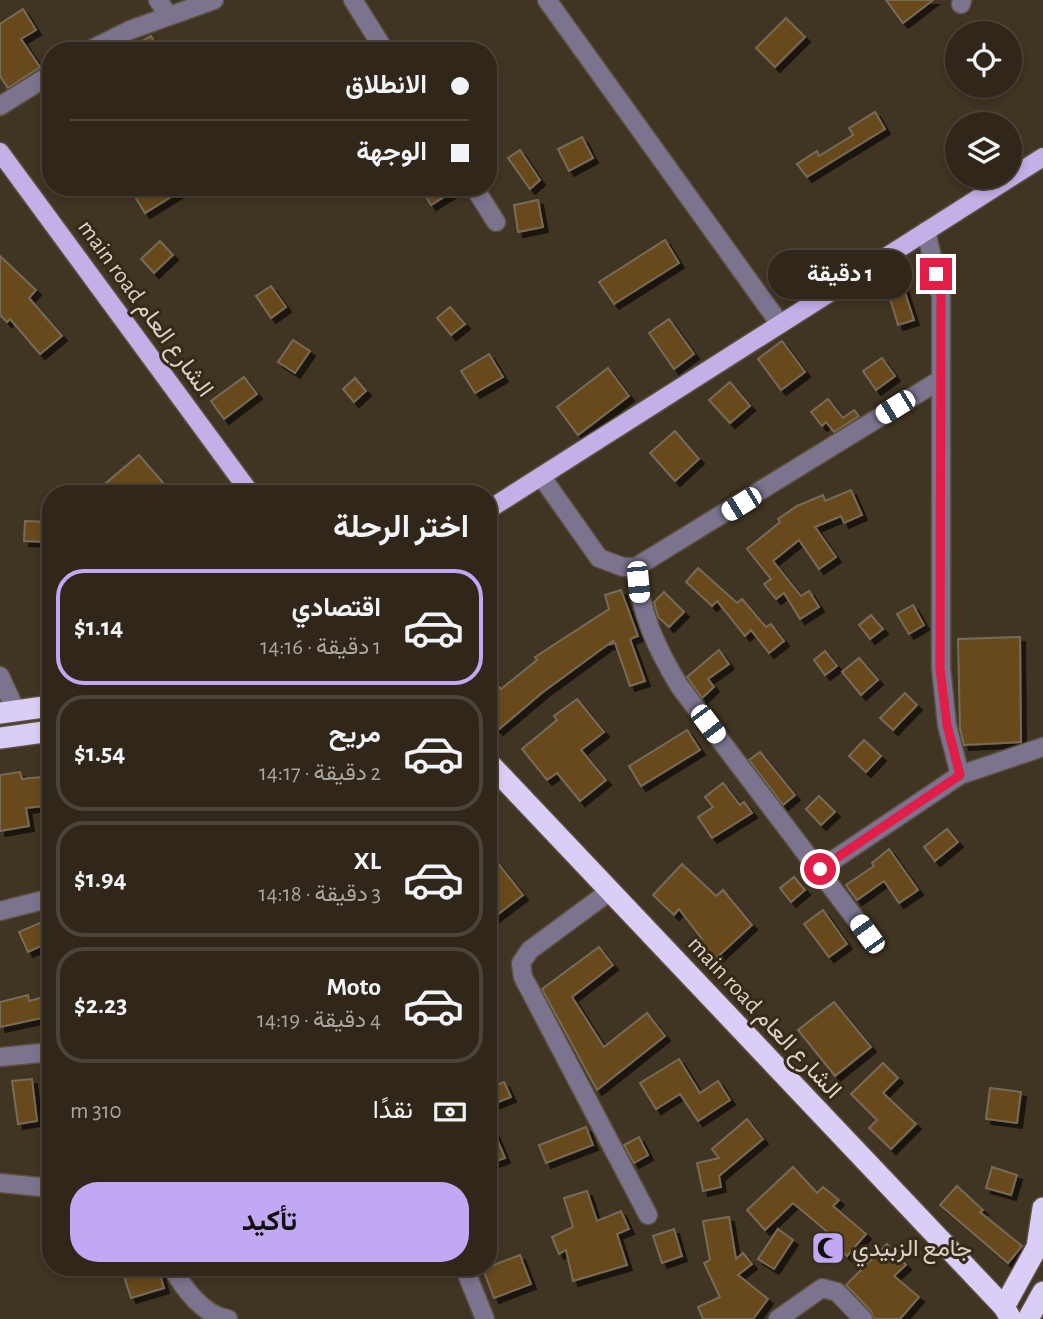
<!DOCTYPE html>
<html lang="ar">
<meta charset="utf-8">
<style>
:root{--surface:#30271a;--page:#382f23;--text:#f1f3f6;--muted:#a8a5a2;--line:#4b4439;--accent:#c1a8f3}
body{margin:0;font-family:"Alegreya Sans",Vazirmatn,sans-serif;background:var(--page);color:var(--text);direction:rtl;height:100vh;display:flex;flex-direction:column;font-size:26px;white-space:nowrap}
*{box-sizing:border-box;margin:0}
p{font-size:23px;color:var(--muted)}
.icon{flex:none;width:38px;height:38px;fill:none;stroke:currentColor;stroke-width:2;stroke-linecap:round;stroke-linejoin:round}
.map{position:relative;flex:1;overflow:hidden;direction:ltr}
.details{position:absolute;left:42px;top:485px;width:455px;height:791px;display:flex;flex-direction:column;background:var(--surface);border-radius:28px;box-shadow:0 4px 10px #0003,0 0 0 2px var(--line);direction:rtl}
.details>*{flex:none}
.hud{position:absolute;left:42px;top:42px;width:455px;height:154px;border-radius:28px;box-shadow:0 4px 10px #0003,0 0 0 2px var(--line);direction:rtl;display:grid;align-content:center;height:154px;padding:0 28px;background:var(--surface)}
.fabs{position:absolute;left:945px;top:21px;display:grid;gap:14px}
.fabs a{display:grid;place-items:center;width:77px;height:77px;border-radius:50%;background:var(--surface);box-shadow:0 4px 10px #0003,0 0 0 2px var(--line);font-size:35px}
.end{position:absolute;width:32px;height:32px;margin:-16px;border:9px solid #e11d48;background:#fff;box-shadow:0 0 0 4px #fff}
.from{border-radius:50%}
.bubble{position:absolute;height:49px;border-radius:24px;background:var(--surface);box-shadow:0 4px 10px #0003,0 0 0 2px var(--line);font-size:23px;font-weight:700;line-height:49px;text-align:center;direction:rtl}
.car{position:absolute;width:21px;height:42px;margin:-21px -10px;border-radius:9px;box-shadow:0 0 5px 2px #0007;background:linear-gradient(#fff 24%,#345 0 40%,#fff 0 76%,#345 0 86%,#fff 0)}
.hud b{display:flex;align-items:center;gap:24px;height:66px;font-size:26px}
.hud b+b{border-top:2px solid var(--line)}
.hud i{width:18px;height:18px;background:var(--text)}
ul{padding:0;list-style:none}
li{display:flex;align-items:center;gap:21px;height:116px;margin:0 14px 10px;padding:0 14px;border:4px solid var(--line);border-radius:28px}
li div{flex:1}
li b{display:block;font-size:26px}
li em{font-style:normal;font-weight:700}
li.current{border-color:var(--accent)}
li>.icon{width:63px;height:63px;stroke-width:1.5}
h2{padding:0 28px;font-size:32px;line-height:84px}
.pay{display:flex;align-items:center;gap:18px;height:77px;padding:0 28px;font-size:26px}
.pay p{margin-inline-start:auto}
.button{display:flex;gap:14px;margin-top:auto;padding:14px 28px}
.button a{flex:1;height:80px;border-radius:28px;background:var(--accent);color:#111;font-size:28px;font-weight:700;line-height:80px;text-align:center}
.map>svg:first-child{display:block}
</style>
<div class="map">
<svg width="1043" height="1319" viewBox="0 0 1043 1319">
<defs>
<filter id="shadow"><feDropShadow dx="5" dy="5" stdDeviation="0" flood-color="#0009"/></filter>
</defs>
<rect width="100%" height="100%" fill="#403422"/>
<g fill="#674a1a" stroke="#786b58" stroke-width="2" filter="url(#shadow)">
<polygon points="886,0 933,0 903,23"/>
<polygon points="23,9 36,30 21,39 40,67 8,88 0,76 0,24"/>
<polygon points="786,18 805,37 775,67 756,48"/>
<polygon points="151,36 159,51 125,51"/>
<polygon points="875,112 885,129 807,177 797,164 817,151 819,156 853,135 849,128"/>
<polygon points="582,137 593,158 569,171 558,149"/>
<polygon points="520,150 540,180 530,189 508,158"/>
<polygon points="129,187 187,187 145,213"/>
<polygon points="420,187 460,187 431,205"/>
<polygon points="538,200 543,227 518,232 514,205"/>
<polygon points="665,240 679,263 614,304 599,282"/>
<polygon points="160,241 173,255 154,273 141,259"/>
<polygon points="0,256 36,290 29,298 62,336 40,354 10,319 7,322 0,315"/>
<polygon points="900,277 914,320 898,325 885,282"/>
<polygon points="271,286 286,307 271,318 256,296"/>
<polygon points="450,307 465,324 451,335 437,318"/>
<polygon points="669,319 694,354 674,369 649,333"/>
<polygon points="293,340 310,351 295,373 278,362"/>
<polygon points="782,341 805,372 781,390 758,359"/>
<polygon points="489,354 503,377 475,393 461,371"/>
<polygon points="882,358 895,376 876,390 863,371"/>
<polygon points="608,368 629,396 578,435 557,407"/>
<polygon points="244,377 257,394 224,419 211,401"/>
<polygon points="355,378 366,391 354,402 343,389"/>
<polygon points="730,382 750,406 730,423 709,400"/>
<polygon points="828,399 843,418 854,410 859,416 834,432 826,422 822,426 811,412"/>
<polygon points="675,431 699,459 675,481 650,453"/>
<polygon points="139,455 173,494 156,494 147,484 137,494 115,494 106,483"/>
<polygon points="851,490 862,515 844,523 841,516 815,527 836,557 819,569 799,540 773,561 801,596 809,591 819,607 800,619 784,593 776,599 764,584 771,579 747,549 780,522 778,519 797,506 823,495 825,501"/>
<polygon points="25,521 51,522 50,542 24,541"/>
<polygon points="698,568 737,603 742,599 766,627 771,624 784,641 769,653 751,630 745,636 717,601 712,606 686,582"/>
<polygon points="621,590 638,636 630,639 645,681 630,686 615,643 611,644 614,640 543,692 498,730 488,718 488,672 501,689 537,660 535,657 609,609 605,595"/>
<polygon points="664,592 684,612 669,627 658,617 654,602"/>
<polygon points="913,605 924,625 909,634 897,614"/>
<polygon points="871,615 883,629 870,639 859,625"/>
<polygon points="1020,637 1021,742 964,745 960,729 958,639"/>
<polygon points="719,650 729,664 708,679 714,687 702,698 687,677"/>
<polygon points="825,651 837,666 825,675 814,660"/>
<polygon points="859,658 878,680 861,695 842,672"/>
<polygon points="905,693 917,705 893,730 880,718"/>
<polygon points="577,699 604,732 581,750 606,780 580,801 557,773 547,780 522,749 557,720 554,716"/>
<polygon points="687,730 700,750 641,786 629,766"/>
<polygon points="864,740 881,756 866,772 849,756"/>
<polygon points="760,752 795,795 783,805 749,760"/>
<polygon points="20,772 22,779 51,776 51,805 26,808 29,826 0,831 0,775"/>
<polygon points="723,783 740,805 744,802 752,813 712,838 698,817 713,807 705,797"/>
<polygon points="819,796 835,812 821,825 806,809"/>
<polygon points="947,829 958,842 935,861 924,847"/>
<polygon points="889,849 918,890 899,903 884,881 857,900 846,885 874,866 872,863"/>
<polygon points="497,862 523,895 488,922 488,869"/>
<polygon points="682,864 716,896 723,890 752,925 714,960 698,942 702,939 679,909 674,915 653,895"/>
<polygon points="794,877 805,890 791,902 780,888"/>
<polygon points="823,910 847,944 829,957 804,924"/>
<polygon points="42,922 50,942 28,952 19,932"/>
<polygon points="599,947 613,965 572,997 604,1047 647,1013 665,1036 597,1090 542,989"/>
<polygon points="28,995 29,1001 51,995 51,1016 0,1027 0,1002"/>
<polygon points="834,1002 871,1047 835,1076 798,1030"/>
<polygon points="679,1059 700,1093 718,1081 730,1100 698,1121 680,1094 656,1109 640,1083"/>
<polygon points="883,1063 898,1078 883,1093 916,1124 891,1149 869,1128 877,1120 851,1094"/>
<polygon points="32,1079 37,1121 18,1124 12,1081"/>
<polygon points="504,1082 511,1097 488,1106 488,1089"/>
<polygon points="990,1088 1021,1092 1017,1123 986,1119"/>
<polygon points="488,1118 505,1158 488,1164"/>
<polygon points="747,1119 763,1139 719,1176 721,1187 703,1191 697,1163 719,1158 712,1149"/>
<polygon points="586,1127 593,1145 546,1163 539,1145"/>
<polygon points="639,1137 648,1155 634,1163 624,1145"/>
<polygon points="793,1167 817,1193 823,1187 839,1200 833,1206 866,1234 847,1256 827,1239 831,1235 793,1203 765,1230 747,1210"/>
<polygon points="992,1167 1017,1175 1011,1195 986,1188"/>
<polygon points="957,1186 983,1210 980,1212 1022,1246 1008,1263 940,1205"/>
<polygon points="587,1191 597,1221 621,1211 629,1229 617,1234 627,1265 573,1281 566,1250 559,1254 552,1237 573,1227 564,1198"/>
<polygon points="729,1217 736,1259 743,1253 752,1264 738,1275 768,1299 753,1319 703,1319 698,1307 720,1297 704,1263 710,1260 703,1221"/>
<polygon points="674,1229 682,1256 662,1263 653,1236"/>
<polygon points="778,1229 793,1240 774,1269 758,1259"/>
<polygon points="887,1244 906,1265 894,1276 919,1297 900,1319 874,1319 871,1311 846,1285"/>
<polygon points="520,1255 531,1284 494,1298 483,1269"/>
<polygon points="121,1267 158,1267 164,1288 131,1298"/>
</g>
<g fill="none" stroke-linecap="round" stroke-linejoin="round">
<defs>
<g id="minor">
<polyline points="158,0 168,15"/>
<polyline points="353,0 385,51"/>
<polyline points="547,0 780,324"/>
<polyline points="961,4 962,0"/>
<polyline points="88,51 130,30 214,0"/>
<polyline points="0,106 51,74"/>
<polyline points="474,187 496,222"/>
<polyline points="926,231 941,296 941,668 947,725 960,775"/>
<polyline points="541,476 599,558 623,567 636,567 940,380"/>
<path d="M 636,567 C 640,612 656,648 680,687 L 867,934"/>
<polyline points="0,676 16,711"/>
<polyline points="820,869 960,775 1043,747"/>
<polyline points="610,891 530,950 521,963 523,977 648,1215"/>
<polyline points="0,911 51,898"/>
<polyline points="0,1057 51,1052"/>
<polyline points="0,1183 51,1188"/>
<path d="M 172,1267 C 183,1288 203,1315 228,1319"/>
<polyline points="464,1267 485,1319"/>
<polyline points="778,1319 822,1288 837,1292 863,1319"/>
</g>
<g id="major">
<polyline points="0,152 251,494"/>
<polyline points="488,510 1043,157"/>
</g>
<g id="highway">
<polyline points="0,713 51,706"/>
<polyline points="0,738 51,731"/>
<polyline points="488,762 1004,1307 1011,1319"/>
<polyline points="1004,1307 1037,1247 1043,1208"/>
<polyline points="1028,1319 1043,1292"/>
</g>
</defs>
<use href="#minor" stroke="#5c5040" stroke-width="21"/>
<use href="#major" stroke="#5c5040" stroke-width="21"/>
<use href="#highway" stroke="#5c5040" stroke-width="24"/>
<use href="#minor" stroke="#7c748f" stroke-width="18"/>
<use href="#major" stroke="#c2b0e7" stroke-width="18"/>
<use href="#highway" stroke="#dacef6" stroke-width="21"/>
</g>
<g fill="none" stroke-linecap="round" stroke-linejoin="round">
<polyline stroke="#e11d48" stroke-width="9" points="820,869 960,775 947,725 940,668 941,296 936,274"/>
</g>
<defs>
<symbol id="mosque-square" viewBox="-11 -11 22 22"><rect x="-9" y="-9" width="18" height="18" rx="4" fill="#c1a8f3" stroke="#352a18"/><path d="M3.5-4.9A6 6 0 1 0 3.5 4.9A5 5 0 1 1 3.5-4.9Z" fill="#111"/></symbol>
</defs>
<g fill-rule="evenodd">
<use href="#mosque-square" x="809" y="1229" width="38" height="38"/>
</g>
<g text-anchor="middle" stroke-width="6" stroke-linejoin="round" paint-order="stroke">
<g font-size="24" fill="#dad2c7" stroke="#352a18">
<text transform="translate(146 308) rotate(54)" y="8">main road الشارع العام</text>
<text transform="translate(765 1017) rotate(47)" y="8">main road الشارع العام</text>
</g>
<g font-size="24" fill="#dad2c7" stroke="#352a18" text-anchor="start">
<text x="852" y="1256">جامع الزبيدي</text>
</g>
</g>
</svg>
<div class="fabs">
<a><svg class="icon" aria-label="locate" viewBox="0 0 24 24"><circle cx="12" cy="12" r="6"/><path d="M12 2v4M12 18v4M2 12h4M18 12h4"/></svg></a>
<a><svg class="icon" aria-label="layers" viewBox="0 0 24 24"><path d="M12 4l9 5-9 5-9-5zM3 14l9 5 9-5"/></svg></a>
</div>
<i class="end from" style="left:820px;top:869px"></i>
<i class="end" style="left:936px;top:274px"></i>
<div class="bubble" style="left:768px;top:250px;width:144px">1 دقيقة</div>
<i class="car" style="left:895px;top:407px;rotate:238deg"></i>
<i class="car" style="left:741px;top:504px;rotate:238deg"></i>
<i class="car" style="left:638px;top:582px;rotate:175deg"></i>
<i class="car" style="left:708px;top:724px;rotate:143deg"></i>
<i class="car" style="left:867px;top:934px;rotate:324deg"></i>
<div class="hud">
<b><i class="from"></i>الانطلاق</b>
<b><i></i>الوجهة</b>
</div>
<section class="details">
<h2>اختر الرحلة</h2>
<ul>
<li class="current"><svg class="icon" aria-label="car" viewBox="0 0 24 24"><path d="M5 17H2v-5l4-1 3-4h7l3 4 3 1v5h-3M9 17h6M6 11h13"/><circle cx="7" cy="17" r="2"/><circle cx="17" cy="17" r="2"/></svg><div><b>اقتصادي</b><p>1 دقيقة · 14:16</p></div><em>$1.14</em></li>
<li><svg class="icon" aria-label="car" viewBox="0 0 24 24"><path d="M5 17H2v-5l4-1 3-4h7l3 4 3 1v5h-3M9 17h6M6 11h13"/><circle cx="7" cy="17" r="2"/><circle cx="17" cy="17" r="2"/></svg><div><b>مريح</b><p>2 دقيقة · 14:17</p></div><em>$1.54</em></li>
<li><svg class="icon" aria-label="car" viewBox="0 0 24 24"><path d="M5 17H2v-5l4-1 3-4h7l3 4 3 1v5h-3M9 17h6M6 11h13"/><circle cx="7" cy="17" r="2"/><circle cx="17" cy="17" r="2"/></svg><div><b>XL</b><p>3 دقيقة · 14:18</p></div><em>$1.94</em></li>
<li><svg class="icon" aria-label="car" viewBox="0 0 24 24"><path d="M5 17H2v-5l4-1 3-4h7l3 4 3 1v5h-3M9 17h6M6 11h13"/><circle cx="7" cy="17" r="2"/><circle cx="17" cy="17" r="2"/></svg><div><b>Moto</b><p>4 دقيقة · 14:19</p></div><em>$2.23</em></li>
</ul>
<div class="pay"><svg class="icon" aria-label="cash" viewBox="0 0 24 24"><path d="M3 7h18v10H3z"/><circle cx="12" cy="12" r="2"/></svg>نقدًا<p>310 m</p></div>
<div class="button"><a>تأكيد</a></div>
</section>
</div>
